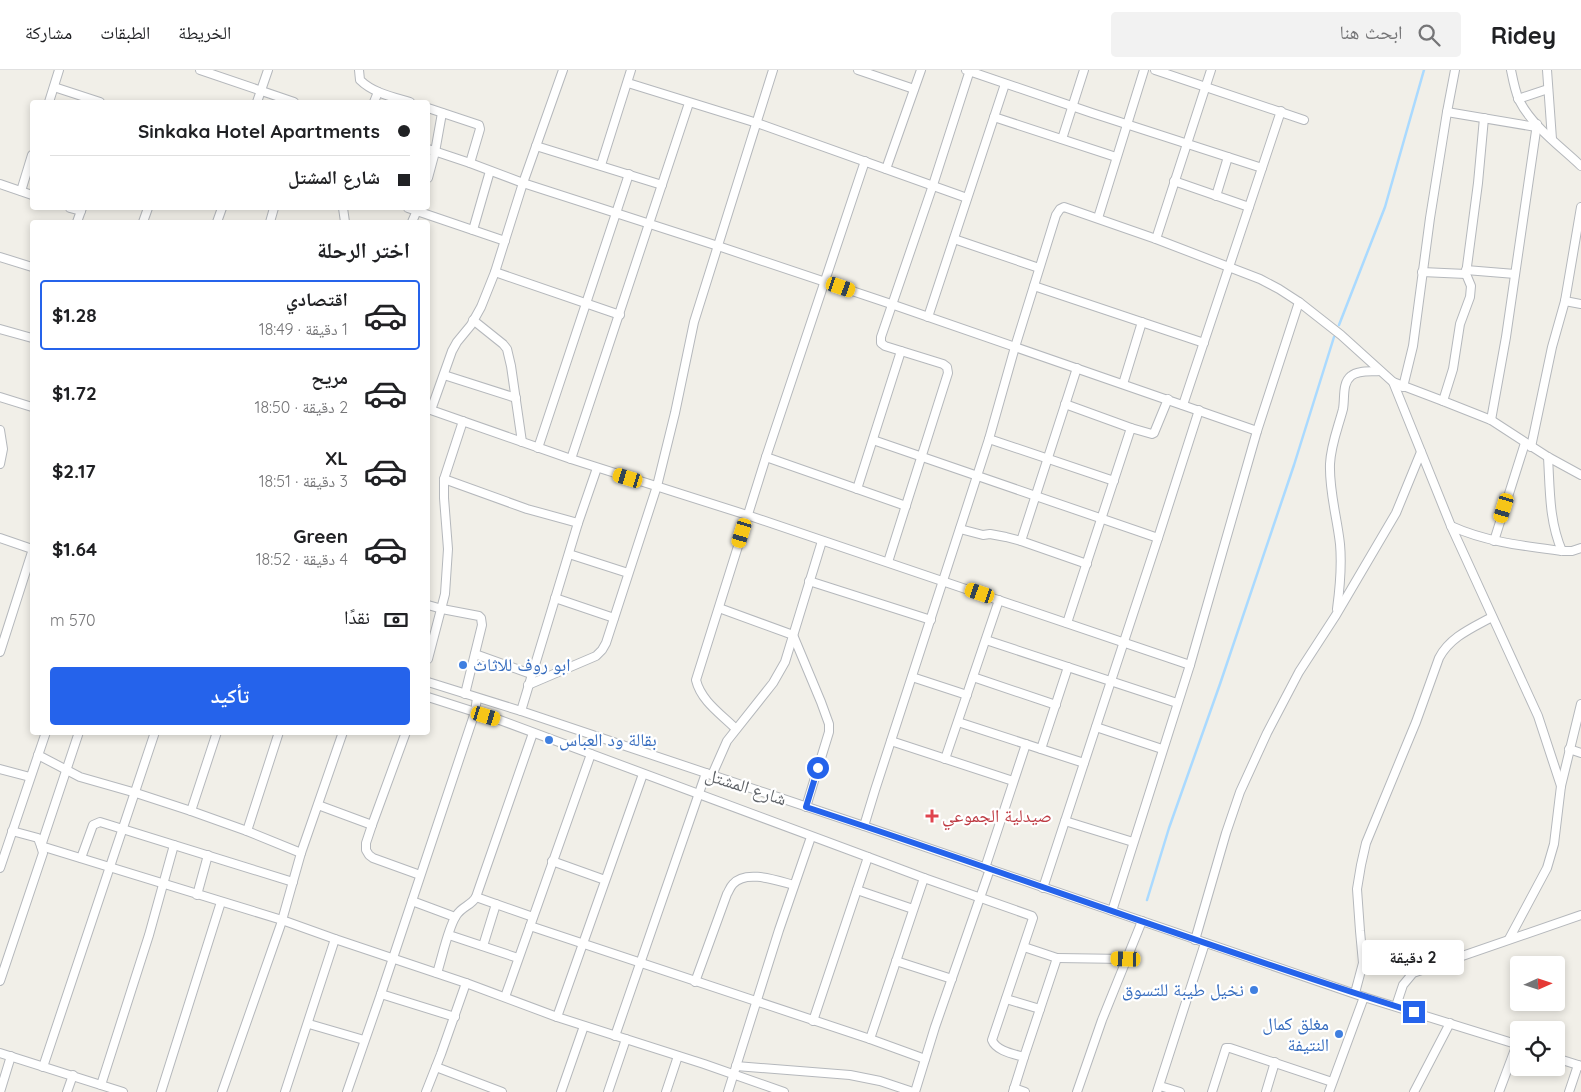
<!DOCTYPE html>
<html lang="ar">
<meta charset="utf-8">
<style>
:root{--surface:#fff;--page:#f2f2f2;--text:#202124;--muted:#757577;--line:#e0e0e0;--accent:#2563eb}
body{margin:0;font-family:Quicksand,"Noto Naskh Arabic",sans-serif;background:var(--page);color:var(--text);direction:rtl;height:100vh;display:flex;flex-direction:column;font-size:19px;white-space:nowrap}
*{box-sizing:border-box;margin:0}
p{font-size:16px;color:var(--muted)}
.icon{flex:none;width:28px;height:28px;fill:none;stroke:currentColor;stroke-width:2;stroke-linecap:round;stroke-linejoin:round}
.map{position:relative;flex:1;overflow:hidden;direction:ltr}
.sheet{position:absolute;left:30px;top:150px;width:400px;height:515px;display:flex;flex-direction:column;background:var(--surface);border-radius:5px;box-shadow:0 2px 8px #0003;direction:rtl}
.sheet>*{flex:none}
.hud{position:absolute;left:30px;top:30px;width:400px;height:110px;border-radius:5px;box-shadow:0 2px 8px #0003;direction:rtl;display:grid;align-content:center;height:110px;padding:0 20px;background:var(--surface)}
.needle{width:32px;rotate:87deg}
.fabs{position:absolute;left:1510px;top:886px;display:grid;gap:10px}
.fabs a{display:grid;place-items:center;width:55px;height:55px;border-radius:5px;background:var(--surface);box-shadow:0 2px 8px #0003;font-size:25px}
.end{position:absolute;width:22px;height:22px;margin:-11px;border:6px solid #2563eb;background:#fff;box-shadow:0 0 0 2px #fff}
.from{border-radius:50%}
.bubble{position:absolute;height:35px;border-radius:5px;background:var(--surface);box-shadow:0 2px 8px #0003;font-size:16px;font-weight:700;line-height:35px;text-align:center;direction:rtl}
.car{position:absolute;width:15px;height:30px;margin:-15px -8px;border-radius:6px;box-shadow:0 0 4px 1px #0007;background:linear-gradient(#f5c518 24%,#345 0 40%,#f5c518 0 76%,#345 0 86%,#f5c518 0)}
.hud b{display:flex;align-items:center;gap:18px;height:48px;font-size:19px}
.hud b+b{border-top:1px solid var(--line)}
.hud i{width:12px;height:12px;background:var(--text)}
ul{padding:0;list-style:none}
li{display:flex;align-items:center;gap:15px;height:70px;margin:0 10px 8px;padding:0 10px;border:2px solid transparent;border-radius:5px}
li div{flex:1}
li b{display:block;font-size:19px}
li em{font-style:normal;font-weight:700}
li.selected{border-color:var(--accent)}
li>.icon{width:45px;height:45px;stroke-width:1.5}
h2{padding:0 20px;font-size:22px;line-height:60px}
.pay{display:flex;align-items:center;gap:12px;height:55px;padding:0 20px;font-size:19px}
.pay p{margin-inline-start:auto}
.primary-button{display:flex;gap:10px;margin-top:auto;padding:10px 20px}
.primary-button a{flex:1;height:58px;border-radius:5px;background:var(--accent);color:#fff;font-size:20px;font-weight:700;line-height:58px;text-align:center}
header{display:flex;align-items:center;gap:30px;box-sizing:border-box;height:70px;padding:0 25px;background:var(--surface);border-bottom:1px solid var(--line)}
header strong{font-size:24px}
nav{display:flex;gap:28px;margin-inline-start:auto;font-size:18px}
.search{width:350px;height:45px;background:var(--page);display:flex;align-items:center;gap:12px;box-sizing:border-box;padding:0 18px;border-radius:5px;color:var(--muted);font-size:19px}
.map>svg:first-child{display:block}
</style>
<header>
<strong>Ridey</strong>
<div class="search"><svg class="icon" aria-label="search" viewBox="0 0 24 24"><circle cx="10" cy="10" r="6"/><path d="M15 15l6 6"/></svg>ابحث هنا</div>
<nav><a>الخريطة</a><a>الطبقات</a><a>مشاركة</a></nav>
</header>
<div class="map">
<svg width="1581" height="1022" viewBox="0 0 1581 1022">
<rect width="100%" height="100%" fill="#f1efe8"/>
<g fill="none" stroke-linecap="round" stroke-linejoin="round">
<g stroke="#aadaff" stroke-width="2.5">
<polyline points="1339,255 1385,137 1424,0"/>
<polyline points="1147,830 1169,758 1220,614 1294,395 1334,267"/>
</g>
<defs>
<g id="minor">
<polyline points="200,0 294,32"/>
<path d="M 359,0 L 360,10 C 373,23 393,27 410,32"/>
<polyline points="858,0 914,19"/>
<polyline points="966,0 1092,43 1262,98"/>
<polyline points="1155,0 1304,50"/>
<path d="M 1511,0 C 1513,10 1515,21 1519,30 C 1532,56 1560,76 1581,96"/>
<polyline points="1547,0 1552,69"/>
<polyline points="628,13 757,53 967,128"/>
<polyline points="54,17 100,32"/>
<polyline points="1518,29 1548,19"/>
<polyline points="49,32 59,0"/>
<polyline points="257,32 268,0"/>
<polyline points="374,32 378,22"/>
<polyline points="428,38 479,55 480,59 470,93"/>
<polyline points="1447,42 1536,57"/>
<polyline points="994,47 1116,87"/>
<polyline points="1062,69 1084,0"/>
<polyline points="536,76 662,115"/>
<polyline points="428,79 470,93 523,113 718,176 891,234 1257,361"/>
<polyline points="601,95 631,0"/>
<polyline points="886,99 921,0"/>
<polyline points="428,108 435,82 442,43"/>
<polyline points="1174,111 1249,137"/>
<polyline points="0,114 32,125"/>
<polyline points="21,121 32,85"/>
<polyline points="1216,126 1228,87"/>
<polyline points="70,138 81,141"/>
<polyline points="343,138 345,152"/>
<polyline points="408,138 505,171"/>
<polyline points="1098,148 1144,0"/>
<polyline points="77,152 82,138"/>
<polyline points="143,152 148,138"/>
<polyline points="217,152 222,138"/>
<polyline points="270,152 274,138"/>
<polyline points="412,152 418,138"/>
<polyline points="473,160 490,101"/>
<polyline points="954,169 1039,198"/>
<polyline points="1156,169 1211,0"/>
<polyline points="0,187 32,197"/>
<polyline points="1466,200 1515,204"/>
<polyline points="495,202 620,245"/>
<polyline points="1422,202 1466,204 1478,113 1484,48"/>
<polyline points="1034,216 1204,273"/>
<polyline points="1565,231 1581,234"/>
<polyline points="928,247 1005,14"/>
<polyline points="473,250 503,274 507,279 511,296 522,372"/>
<polyline points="0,259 32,268"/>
<polyline points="444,305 516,328"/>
<polyline points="1393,312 1451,456 1538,646 1561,716"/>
<polyline points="1123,314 1142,252"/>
<polyline points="1403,317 1413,276 1430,148 1447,42 1455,0"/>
<polyline points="0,327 32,337"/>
<polyline points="1443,331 1491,350 1548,387 1581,405"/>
<polyline points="1065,334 1131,358"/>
<polyline points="1183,335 1281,41"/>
<polyline points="428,339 571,389 747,445 1190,595"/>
<polyline points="431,340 452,281 457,272 471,255 481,237 495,202 523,113 563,0"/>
<polyline points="1491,350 1506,267 1537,54"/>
<polyline points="0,360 3,379 0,394"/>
<polyline points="989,369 1114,411"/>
<polyline points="873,370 1158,468 1043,818"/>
<polyline points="1531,377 1552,277 1565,231 1581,137"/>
<polyline points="538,378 629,104"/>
<polyline points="766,387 906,436"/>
<path d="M 1548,387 C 1550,420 1549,451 1562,481"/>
<polyline points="571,389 689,33"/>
<polyline points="444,409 527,439 578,453"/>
<polyline points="857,419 901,281"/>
<path d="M 1451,456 C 1486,472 1524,476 1562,481 L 1572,481 L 1581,478"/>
<polyline points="960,459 983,465 990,464 1006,467 1021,471 1077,298"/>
<polyline points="0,468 32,479"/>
<polyline points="1158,468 1199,340"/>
<polyline points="1021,471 1087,494"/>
<polyline points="1494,471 1525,373"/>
<polyline points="569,484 628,503"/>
<polyline points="888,492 948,303 947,297 943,294 885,276 881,273 881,267 933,115 970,0"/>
<polyline points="809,511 931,550"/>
<polyline points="555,528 614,548"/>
<polyline points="428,535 442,539 479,546 481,548 482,555 465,624"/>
<polyline points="719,538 793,565 821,632 829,654 829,662 806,737"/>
<path d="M 1337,539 C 1340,517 1342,496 1340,474 C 1337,447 1329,421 1330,394 C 1331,374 1338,358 1343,339 C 1345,328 1342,313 1351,306 C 1358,300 1371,302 1380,301"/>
<polyline points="1067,553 1131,358 1152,364 1154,363 1168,329"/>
<polyline points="986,570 1177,633"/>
<polyline points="0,582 32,482"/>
<polyline points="475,584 531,604"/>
<polyline points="428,589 445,524 448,479 444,428 444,409 463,351"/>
<polyline points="912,607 967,625"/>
<polyline points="973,607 1056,635"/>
<polyline points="428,612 521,641 864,756 1364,927 1519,975"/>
<polyline points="528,615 596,586 602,580 606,573 657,416 675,343 694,252 773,0"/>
<polyline points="428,627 497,649 868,787 813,951"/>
<polyline points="521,641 578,453 597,398"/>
<polyline points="958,652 1084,693"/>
<polyline points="1096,657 1162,679"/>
<path d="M 736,659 C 721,644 701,631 696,610 L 766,387 L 865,91"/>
<polyline points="406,662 372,755 366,773 366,780 369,785 373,788 420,805"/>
<polyline points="891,671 1013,711"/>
<polyline points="1041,679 1068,597"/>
<polyline points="1569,679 1581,683"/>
<polyline points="38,685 80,707 136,723 191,741 247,761 301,783"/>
<polyline points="945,689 999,530"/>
<polyline points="0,699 30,707"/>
<polyline points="712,705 727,671 773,613 785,592 822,471"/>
<polyline points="318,735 372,755"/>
<polyline points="191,741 217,662"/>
<polyline points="1065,751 1133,772"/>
<polyline points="864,756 875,720 989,369 1015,277 1056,145 1060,139 1064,137 1156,169 1260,209 1279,219 1299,232 1341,265 1393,312 1443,331 1453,299 1460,254 1470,227 1471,216 1466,204"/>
<polyline points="12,761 38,768 41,776 282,850 335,869 466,913 557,947 704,994 784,1022"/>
<polyline points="247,761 279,662"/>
<polyline points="868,787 924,808"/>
<polyline points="81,788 93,755 100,752 293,812"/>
<polyline points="552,791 605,810"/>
<polyline points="0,798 46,662"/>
<polyline points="985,798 1026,674"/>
<polyline points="857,820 913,839"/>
<polyline points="197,825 208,785"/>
<polyline points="476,827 533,847"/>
<polyline points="412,831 455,847"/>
<polyline points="1112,841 1190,595 1257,361 1299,232"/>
<path d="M 530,856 L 870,969 L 924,808 L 1032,846 L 1033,848 L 992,970 C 996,981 1014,984 1024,987 L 1013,1022"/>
<polyline points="449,865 518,888"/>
<polyline points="1509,869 1547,798 1554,774 1561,716 1581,634"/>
<polyline points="1195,870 1226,763 1240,722 1267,663 1299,602 1336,545 1396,443 1421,382"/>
<polyline points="483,876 496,834"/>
<polyline points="1024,877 1057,888 1024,987"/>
<polyline points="1057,888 1126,889"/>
<polyline points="896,891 952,909"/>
<path d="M 437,903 C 442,888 448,858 456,846 C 462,836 471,836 476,827 L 533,663"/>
<polyline points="0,911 42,786 43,783 41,776 79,662"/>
<path d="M 695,912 L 727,824 C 729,821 730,817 733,814 C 746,799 778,811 794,815"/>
<path d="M 1355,923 L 1363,893 L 1360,861 L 1357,819 L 1361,795 L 1366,773 L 1416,652 L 1439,588 C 1450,567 1472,558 1492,547"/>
<polyline points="381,924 455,947"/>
<polyline points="505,927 591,684"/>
<polyline points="1006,929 1040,939"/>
<polyline points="1396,936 1403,915 1413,903 1581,845"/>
<polyline points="557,947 643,704"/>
<polyline points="309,954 364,970"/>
<polyline points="615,966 706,703"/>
<polyline points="870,969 925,989"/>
<polyline points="0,983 123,1022"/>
<polyline points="1556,988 1581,996"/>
<polyline points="736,996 850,1005 880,1011 913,1022"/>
<polyline points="43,997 155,662"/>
<polyline points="436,997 502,1022"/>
<polyline points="101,1015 149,865 174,775"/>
<polyline points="1160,1016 1180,1022"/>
<polyline points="1014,1018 1025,1022"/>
<polyline points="0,1022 11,986"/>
<polyline points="67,1022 73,1005"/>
<polyline points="161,1022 221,832"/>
<polyline points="222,1022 281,854 301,783 343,662"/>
<polyline points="285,1022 335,869"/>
<polyline points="347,1022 381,924 475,642 477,628"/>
<polyline points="426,1022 441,984 466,913"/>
<polyline points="561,1022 584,956"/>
<polyline points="608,1022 626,969"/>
<polyline points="666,1022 678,986"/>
<polyline points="728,1022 779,860 811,767"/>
<polyline points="915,1022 935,957 990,799"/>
<polyline points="1077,1022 1102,950 1142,851"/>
<polyline points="1157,1022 1205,873"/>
<polyline points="1212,1022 1226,978 1230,978 1332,1012"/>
<polyline points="1266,1022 1275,992"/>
<polyline points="1329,1022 1364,927"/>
<polyline points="1414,1022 1450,953"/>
<polyline points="1499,1022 1517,974"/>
<polyline points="1569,1022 1578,995"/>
</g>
</defs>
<use href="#minor" stroke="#b5b8bc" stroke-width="10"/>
<use href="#minor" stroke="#fff" stroke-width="8"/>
</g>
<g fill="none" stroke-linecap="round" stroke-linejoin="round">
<path stroke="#2563eb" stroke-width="6" d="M 818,698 L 806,737 C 1009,803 1210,878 1414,942"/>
</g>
<g fill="#3f7fe0" stroke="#fff" stroke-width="2">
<circle cx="463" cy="595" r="5"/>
<circle cx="549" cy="670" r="5"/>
<circle cx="1254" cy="920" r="5"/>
<circle cx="1339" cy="964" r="5"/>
</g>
<path fill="#e0444e" stroke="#fff" stroke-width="2" d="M929.5 738.5h5v5h5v5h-5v5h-5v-5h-5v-5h5z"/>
<g text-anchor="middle" stroke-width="4.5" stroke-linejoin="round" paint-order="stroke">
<g font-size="18" fill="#366cbe" stroke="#fff" text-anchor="start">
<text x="473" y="601">ابو روف للاثاث</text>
<text x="559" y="676">بقالة ود العباس</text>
<text x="1244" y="926" text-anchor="end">نخيل طيبة للتسوق</text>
<text x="1329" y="960" text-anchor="end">مغلق كمال<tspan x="1329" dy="21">النتيفة</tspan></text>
</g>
<g font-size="18" fill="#5f6368" stroke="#fff">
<text transform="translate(746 717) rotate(18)" y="6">شارع المشتل</text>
</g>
<g font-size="18" fill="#be3a42" stroke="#fff" text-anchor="start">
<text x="942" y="752">صيدلية الجموعي</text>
</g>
</g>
</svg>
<div class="fabs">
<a><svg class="needle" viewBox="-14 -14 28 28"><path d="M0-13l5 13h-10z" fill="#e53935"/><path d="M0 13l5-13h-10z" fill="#757577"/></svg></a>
<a><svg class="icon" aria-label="locate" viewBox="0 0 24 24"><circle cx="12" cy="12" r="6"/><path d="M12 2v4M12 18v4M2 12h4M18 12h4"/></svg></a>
</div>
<i class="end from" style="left:818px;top:698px"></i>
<i class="end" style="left:1414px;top:942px"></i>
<div class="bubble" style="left:1362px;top:870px;width:102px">2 دقيقة</div>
<i class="car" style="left:841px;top:217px;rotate:109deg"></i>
<i class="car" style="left:628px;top:408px;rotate:287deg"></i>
<i class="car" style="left:1504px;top:438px;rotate:197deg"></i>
<i class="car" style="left:742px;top:463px;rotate:197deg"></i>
<i class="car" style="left:980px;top:523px;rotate:289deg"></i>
<i class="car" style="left:486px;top:646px;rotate:107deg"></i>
<i class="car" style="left:1126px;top:889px;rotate:272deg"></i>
<div class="hud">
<b><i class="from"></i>Sinkaka Hotel Apartments</b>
<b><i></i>شارع المشتل</b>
</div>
<section class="sheet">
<h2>اختر الرحلة</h2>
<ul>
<li class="selected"><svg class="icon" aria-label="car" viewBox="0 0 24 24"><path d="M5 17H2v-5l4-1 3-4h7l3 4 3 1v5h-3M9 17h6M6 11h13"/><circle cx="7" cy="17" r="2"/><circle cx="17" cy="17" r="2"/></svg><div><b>اقتصادي</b><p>1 دقيقة · 18:49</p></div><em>$1.28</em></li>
<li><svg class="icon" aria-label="car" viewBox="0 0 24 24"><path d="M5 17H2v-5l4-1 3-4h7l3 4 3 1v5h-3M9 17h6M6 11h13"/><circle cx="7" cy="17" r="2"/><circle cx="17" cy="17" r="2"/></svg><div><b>مريح</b><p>2 دقيقة · 18:50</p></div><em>$1.72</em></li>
<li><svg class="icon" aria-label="car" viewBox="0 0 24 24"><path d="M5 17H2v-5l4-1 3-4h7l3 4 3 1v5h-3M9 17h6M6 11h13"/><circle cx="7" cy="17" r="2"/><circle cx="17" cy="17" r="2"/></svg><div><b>XL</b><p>3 دقيقة · 18:51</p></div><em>$2.17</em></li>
<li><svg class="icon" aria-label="car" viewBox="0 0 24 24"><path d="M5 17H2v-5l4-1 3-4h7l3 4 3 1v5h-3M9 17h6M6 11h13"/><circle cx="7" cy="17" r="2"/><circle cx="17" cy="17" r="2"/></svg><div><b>Green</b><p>4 دقيقة · 18:52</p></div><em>$1.64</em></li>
</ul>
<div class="pay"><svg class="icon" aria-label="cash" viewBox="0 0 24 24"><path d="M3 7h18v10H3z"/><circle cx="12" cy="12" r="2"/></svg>نقدًا<p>570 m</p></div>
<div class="primary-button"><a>تأكيد</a></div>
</section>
</div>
